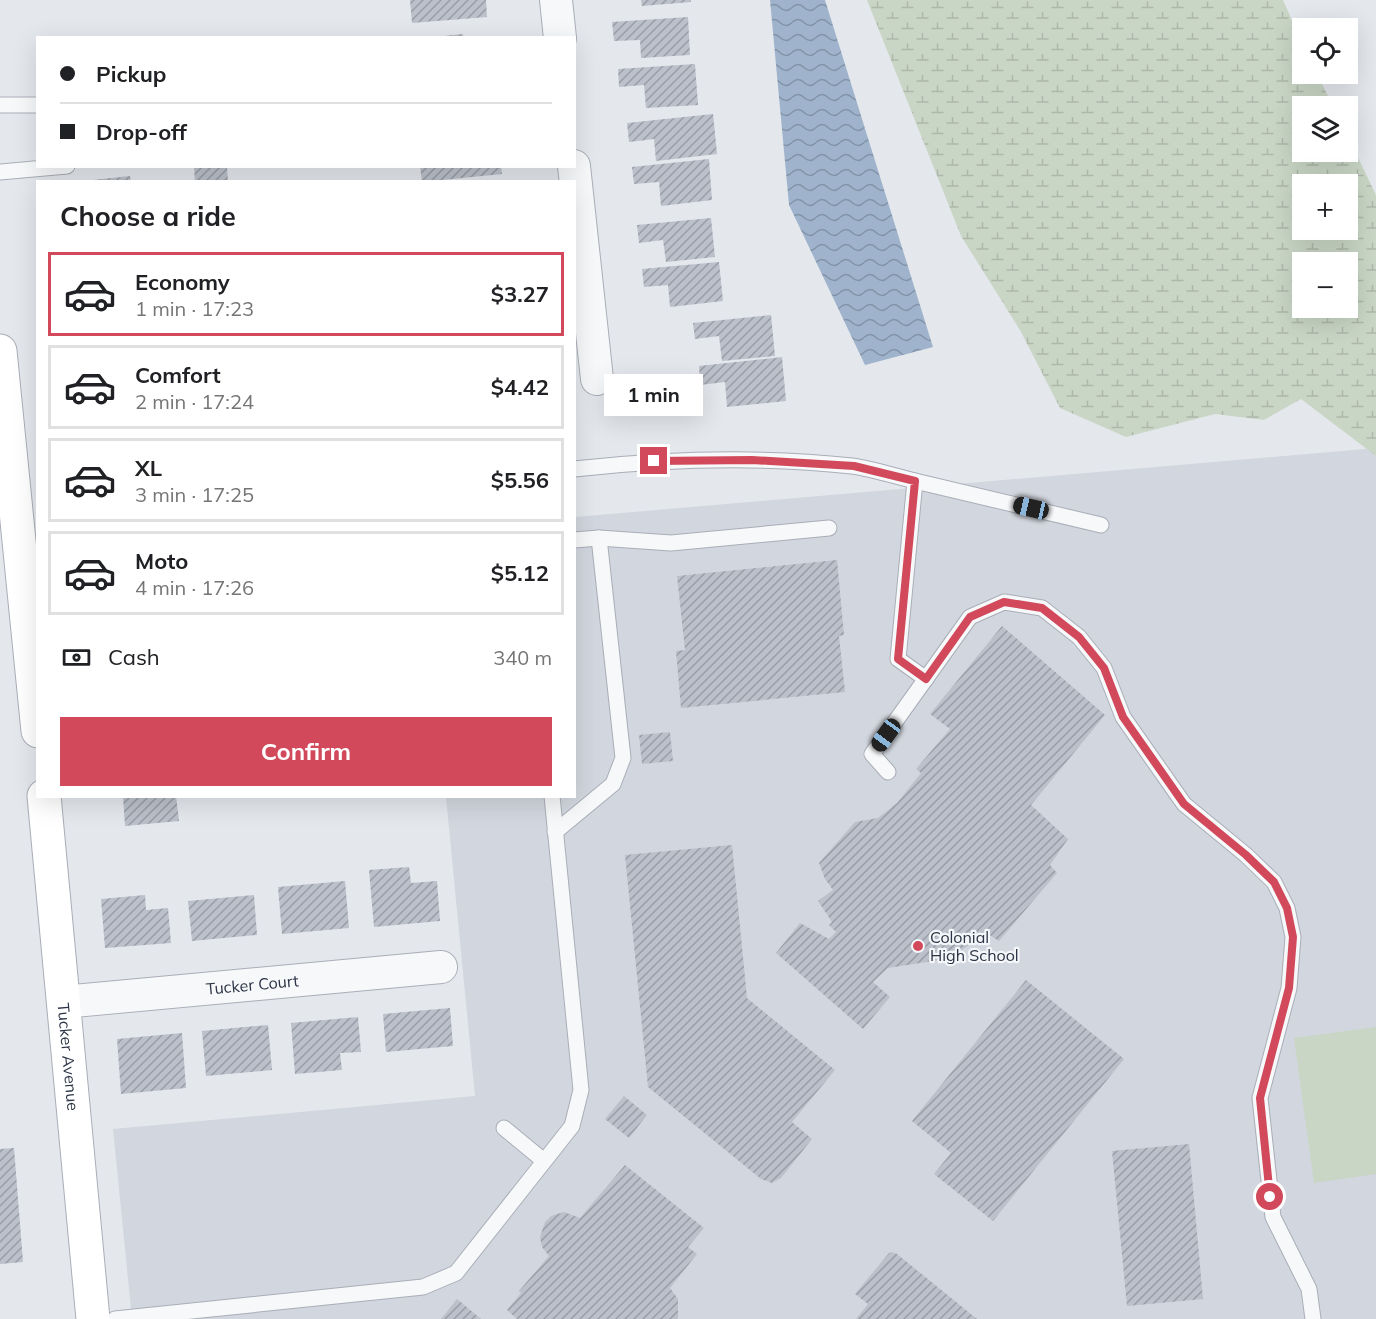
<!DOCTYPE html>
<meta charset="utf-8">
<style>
:root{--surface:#fff;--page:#f6f6f6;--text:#202124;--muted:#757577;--line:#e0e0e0;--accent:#d1495b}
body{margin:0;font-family:Mulish,sans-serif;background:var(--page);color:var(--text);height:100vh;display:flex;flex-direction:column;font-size:22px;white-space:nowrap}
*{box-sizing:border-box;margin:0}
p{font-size:20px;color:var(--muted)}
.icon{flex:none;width:33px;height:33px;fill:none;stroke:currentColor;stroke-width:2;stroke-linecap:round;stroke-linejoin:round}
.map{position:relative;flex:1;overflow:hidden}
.details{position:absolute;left:36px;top:180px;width:540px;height:618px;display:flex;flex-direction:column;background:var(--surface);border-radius:0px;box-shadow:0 6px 24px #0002}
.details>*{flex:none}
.hud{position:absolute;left:36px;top:36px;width:540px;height:132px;border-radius:0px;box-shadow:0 6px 24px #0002;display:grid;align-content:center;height:132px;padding:0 24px;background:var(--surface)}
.tools{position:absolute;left:1292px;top:18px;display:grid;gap:12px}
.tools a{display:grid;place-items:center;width:66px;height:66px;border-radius:0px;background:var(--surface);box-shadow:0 6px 24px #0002;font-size:30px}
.end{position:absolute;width:27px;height:27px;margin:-14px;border:8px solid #d1495b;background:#fff;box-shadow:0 0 0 3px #fff}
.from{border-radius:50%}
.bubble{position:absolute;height:42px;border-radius:0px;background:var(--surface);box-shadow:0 6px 24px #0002;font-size:20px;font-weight:700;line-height:42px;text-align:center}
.car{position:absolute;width:18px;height:36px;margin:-18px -9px;border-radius:8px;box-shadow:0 0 4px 2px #0007;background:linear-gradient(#222 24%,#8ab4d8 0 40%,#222 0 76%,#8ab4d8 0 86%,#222 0)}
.hud b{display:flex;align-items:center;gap:21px;height:57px;font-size:22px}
.hud b+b{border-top:2px solid var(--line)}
.hud i{width:15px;height:15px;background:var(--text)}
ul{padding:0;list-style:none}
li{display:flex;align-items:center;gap:18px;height:84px;margin:0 12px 9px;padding:0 12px;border:3px solid var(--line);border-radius:0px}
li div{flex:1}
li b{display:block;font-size:22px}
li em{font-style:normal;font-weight:700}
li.selected{border-color:var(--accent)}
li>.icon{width:54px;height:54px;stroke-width:1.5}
h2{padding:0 24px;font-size:27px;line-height:72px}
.pay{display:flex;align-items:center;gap:15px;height:66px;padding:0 24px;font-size:22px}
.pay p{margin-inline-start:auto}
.cta{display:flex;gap:12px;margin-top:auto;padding:12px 24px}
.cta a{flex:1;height:69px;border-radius:0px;background:var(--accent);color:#fff;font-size:24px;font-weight:700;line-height:69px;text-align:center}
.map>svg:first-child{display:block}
</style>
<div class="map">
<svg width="1376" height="1319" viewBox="0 0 1376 1319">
<defs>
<pattern id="wetland-marsh" width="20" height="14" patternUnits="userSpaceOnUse" patternTransform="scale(1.5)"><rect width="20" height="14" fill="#c9d6c5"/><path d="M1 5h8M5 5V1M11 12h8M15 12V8" fill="none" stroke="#adb8ab"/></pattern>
<pattern id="water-waves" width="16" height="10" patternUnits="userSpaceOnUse" patternTransform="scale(1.5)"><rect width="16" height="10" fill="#9fb4cc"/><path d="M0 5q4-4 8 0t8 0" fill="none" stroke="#8293a7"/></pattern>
<pattern id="building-hatch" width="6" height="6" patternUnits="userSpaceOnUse" patternTransform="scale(1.5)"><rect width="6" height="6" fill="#bbc0ca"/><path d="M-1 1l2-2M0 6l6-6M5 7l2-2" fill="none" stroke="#989da6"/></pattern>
</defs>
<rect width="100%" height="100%" fill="#e4e7ec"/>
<polygon fill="#d2d6de" points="1376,448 1376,1319 132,1319 113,1129 475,1096 446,797 574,796 575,517"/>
<polygon fill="#c9d6c5" points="1376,1027 1376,1174 1314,1183 1294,1038"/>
<path fill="url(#wetland-marsh)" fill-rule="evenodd" d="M 867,0 L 1283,0 L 1302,43 L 1302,74 L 1317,74 L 1333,106 L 1302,106 L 1302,152 L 1347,152 L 1347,135 L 1376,195 L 1376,456 L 1301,399 L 1264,420 L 1215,414 L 1126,437 L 1060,408 L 1020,330 L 961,236 ZM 1302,184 L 1347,184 L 1347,230 L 1302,230 ZM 1302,262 L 1347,262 L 1347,308 L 1302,308 Z"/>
<polygon fill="url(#water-waves)" points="770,0 825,0 933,347 865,365 789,205"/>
<g fill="url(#building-hatch)">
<polygon points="410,0 486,0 487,17 412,23"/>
<polygon points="641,0 691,0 691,2 642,6"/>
<polygon points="688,17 690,55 641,58 640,40 614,41 612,22"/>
<polygon points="463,34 463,38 444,38 444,36"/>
<polygon points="695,64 698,105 646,108 644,85 619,87 618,69"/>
<polygon points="713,114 717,154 656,161 654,139 629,142 627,123"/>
<polygon points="709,159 712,200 661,206 659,182 634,184 632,167"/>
<polygon points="194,166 227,166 228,182 195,182"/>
<polygon points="420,166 501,166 502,174 422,182"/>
<polygon points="130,176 131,182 93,182 93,180"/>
<polygon points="711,218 715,257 666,262 663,240 639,243 637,225"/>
<polygon points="719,262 723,301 670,307 668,285 644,287 642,269"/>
<polygon points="771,315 775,356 722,361 719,336 695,339 693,323"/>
<polygon points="782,357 786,401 727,407 725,382 700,385 699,366"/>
<polygon points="837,560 844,635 839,636 845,692 681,708 676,651 685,650 677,576"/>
<polygon points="1002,626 1105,715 1031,805 1068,839 1050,865 1057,873 999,941 988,934 946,959 888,968 873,982 890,997 863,1029 776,953 800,923 829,939 836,932 829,925 832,922 818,901 833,890 825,879 819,863 855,822 878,818 897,803 921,773 916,769 950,729 930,714"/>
<polygon points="670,732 673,761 642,764 639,735"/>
<polygon points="123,796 176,796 179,821 125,826"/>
<polygon points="732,845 747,998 835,1070 792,1122 812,1139 781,1178 772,1183 761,1179 648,1087 625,855"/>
<polygon points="409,867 411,883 437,881 440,921 374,927 369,870"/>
<polygon points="345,881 349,928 282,934 278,887"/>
<polygon points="145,895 146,910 168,908 171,943 105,948 101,899"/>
<polygon points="254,895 257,935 192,941 188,901"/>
<polygon points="1026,980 1124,1059 993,1221 934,1174 951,1153 912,1121"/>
<polygon points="450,1008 453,1046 386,1052 383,1014"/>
<polygon points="358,1017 361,1052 340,1053 342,1070 295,1074 291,1023"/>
<polygon points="268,1025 272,1070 206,1076 202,1031"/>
<polygon points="182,1033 186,1088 121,1094 117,1039"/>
<polygon points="624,1096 647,1115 629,1138 605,1119"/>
<polygon points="1189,1144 1203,1299 1127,1306 1112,1151"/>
<polygon points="14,1148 23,1262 0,1264 0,1149"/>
<polygon points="625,1165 704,1228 688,1247 697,1254 670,1288 678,1299 678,1319 517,1319 507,1310 521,1293 519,1291 549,1256 542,1247 540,1237 545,1222 551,1216 564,1212 580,1218"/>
<polygon points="892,1252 897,1254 977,1319 856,1319 868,1304 855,1294 889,1253"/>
<polygon points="457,1299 481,1319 441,1319"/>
</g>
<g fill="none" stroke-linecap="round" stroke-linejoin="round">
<defs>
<g id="lane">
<polyline points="0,105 38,105"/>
<polyline points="0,172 67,166"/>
<path d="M 574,469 C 666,459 761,456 852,466 C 873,469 894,476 915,481"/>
<polyline points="574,540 599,538 671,543 829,528"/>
<polyline points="926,679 898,659 915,481 1101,525"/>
<polyline points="888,772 872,754 970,617 1004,602 1042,608 1079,637 1104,668 1123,717 1184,804 1246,855 1274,882 1287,908 1293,937 1289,988 1260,1098 1273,1217 1309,1289 1313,1319"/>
<polyline points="555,832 613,784 623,758 599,538"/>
<polyline points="504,1128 544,1161"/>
<polyline points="115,1319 423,1287 456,1273 572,1126 581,1090 552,796"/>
</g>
<g id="street">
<polyline points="556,0 560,38"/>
<polyline points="574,166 597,379"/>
<path id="s1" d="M 63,1002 L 441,967"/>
</g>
<g id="secondary">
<polyline points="0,351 38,731"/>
<path id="s2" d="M 44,796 L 93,1319"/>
</g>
</defs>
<use href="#lane" stroke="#a9aeb7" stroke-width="17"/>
<use href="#street" stroke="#a9aeb7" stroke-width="34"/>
<use href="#secondary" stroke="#a9aeb7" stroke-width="35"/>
<use href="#lane" stroke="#f7f8fa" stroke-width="15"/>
<use href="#street" stroke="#f7f8fa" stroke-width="32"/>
<use href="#secondary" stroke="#fff" stroke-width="33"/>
</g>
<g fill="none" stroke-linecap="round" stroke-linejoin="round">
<polyline stroke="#d1495b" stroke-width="8" points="654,461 752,460 854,466 915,481 898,659 926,679 970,617 1004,602 1042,608 1079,637 1104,668 1123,717 1184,804 1246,855 1274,882 1287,908 1293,937 1289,988 1260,1098 1270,1197"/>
</g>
<circle fill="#d1495b" stroke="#f4f6f9" stroke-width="2" cx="918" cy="946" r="6"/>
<g text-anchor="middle" stroke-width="4.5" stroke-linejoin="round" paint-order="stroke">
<g font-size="16" fill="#2b3445" stroke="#f4f6f9" text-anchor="start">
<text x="930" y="943">Colonial<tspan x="930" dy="18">High School</tspan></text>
</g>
<g font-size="16" fill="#2b3445" stroke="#f4f6f9">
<text dy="6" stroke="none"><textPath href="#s1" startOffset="190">Tucker Court</textPath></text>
<text dy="6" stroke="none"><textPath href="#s2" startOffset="262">Tucker Avenue</textPath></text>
</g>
</g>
</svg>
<div class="tools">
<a><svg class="icon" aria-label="locate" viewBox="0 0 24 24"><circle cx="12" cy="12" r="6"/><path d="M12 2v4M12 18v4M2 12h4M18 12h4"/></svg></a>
<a><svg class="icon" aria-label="layers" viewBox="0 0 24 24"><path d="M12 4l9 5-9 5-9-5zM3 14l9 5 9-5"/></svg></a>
<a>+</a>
<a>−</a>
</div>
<i class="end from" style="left:1270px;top:1197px"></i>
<i class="end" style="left:654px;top:461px"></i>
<div class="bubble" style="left:604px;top:374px;width:99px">1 min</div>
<i class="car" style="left:1031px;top:508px;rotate:283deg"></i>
<i class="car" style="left:886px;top:735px;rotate:216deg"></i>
<div class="hud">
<b><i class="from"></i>Pickup</b>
<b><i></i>Drop-off</b>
</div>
<section class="details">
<h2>Choose a ride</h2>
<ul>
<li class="selected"><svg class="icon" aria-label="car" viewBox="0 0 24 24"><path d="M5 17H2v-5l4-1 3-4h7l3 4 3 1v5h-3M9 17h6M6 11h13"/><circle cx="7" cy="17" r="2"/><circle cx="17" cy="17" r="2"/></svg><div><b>Economy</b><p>1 min · 17:23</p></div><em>$3.27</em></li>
<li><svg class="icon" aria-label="car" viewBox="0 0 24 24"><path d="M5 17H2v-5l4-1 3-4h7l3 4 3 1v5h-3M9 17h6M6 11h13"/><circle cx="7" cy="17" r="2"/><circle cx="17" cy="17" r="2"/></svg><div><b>Comfort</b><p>2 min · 17:24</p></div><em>$4.42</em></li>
<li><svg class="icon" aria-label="car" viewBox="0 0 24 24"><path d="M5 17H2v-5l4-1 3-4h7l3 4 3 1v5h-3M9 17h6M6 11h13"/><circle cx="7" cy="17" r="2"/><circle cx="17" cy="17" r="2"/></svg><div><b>XL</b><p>3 min · 17:25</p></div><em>$5.56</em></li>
<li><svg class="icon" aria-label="car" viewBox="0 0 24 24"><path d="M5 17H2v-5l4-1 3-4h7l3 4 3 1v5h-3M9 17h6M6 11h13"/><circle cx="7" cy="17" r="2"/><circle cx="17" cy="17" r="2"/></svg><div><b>Moto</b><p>4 min · 17:26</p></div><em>$5.12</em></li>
</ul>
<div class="pay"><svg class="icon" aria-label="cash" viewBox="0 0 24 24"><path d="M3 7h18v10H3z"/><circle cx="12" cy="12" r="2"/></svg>Cash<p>340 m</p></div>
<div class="cta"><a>Confirm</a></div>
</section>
</div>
